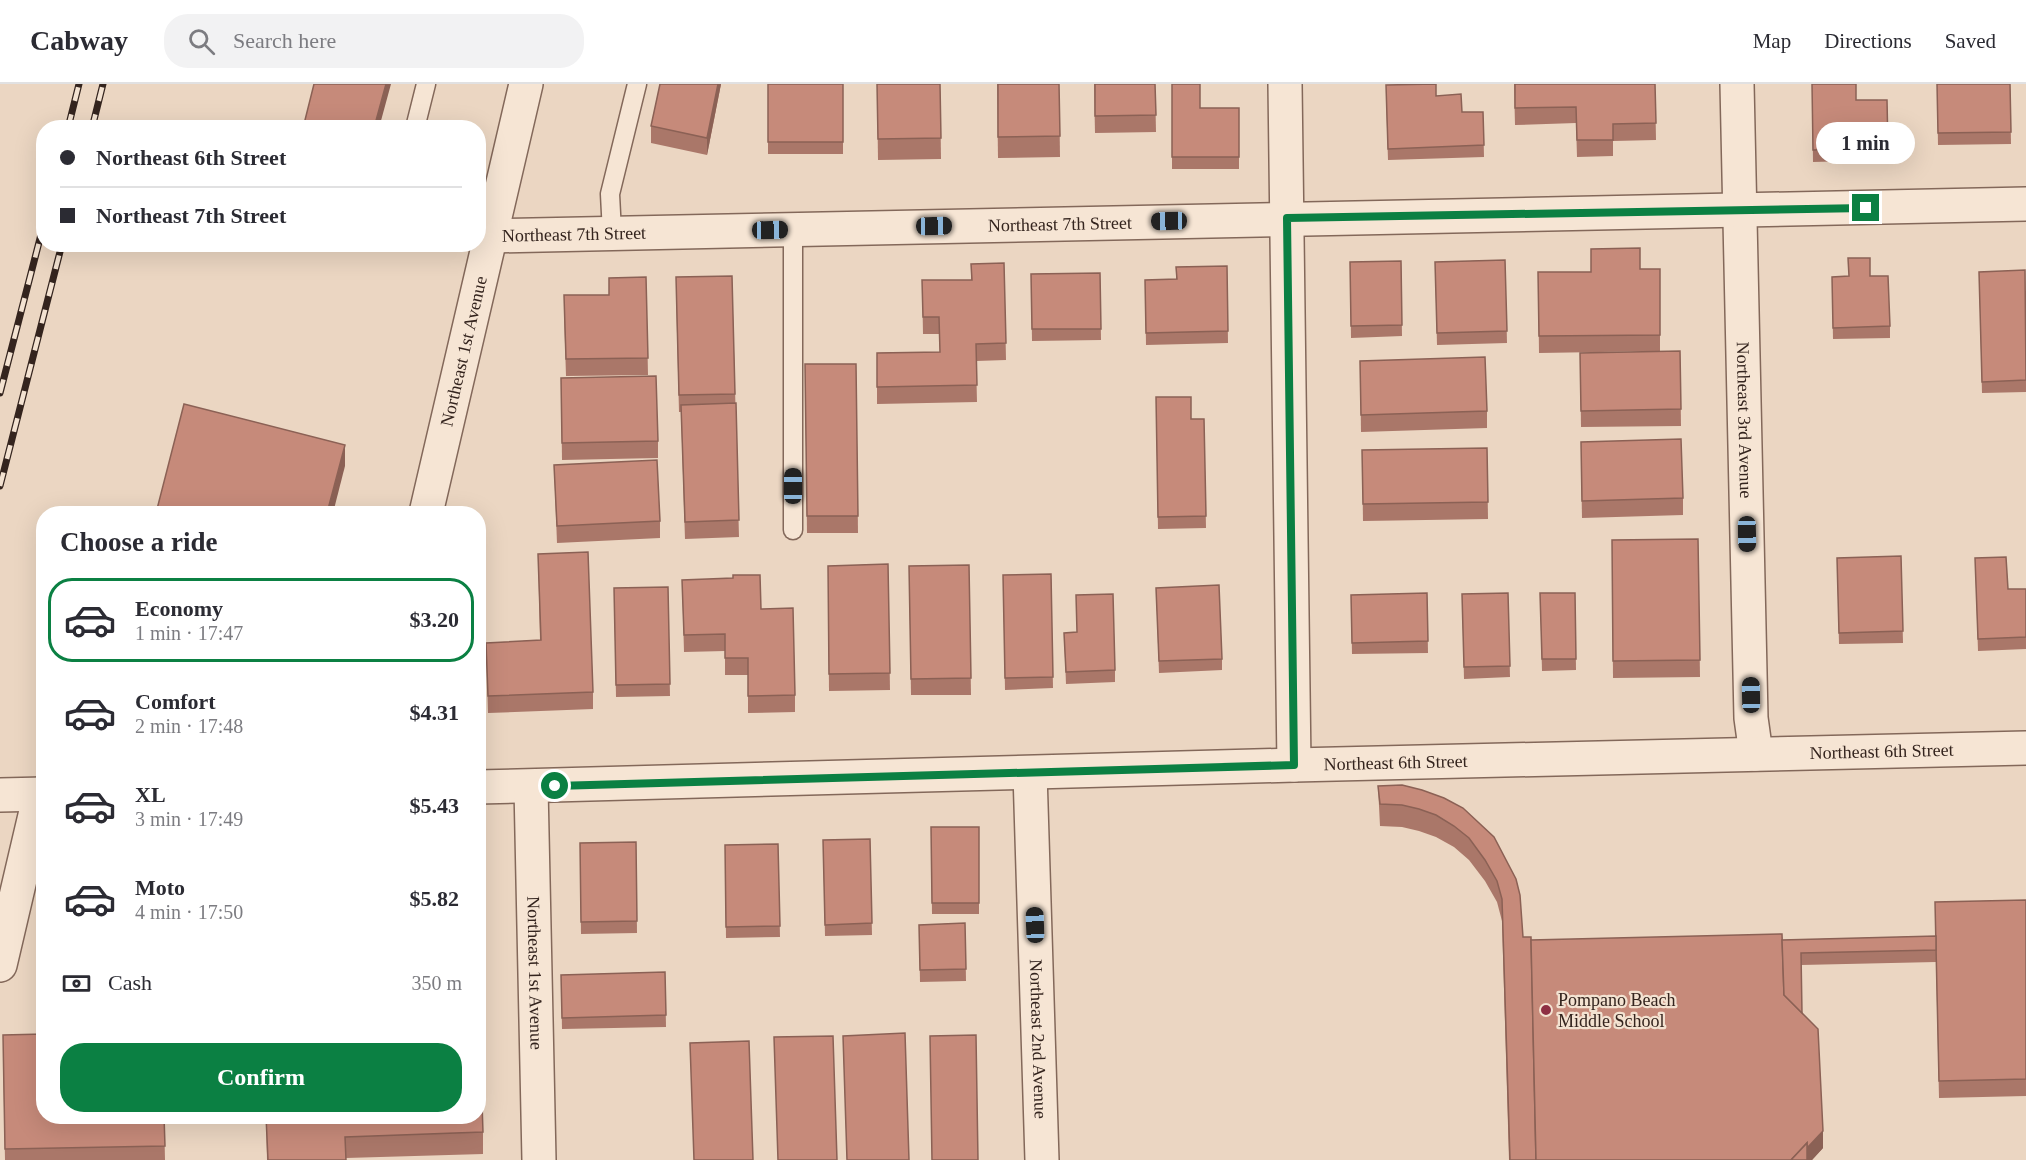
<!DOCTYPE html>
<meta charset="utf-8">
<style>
:root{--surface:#fff;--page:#f2f2f3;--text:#2b2b33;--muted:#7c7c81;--line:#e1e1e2;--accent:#0b8043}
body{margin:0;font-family:"Times New Roman",serif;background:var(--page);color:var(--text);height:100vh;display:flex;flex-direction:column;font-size:22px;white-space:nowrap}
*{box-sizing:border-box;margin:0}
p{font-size:20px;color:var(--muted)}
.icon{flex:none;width:33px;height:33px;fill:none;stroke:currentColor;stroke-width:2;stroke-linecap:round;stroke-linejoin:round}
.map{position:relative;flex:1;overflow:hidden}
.side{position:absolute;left:36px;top:422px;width:450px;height:618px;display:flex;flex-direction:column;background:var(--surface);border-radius:24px;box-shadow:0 6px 24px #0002}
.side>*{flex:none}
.banner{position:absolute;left:36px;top:36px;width:450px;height:132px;border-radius:24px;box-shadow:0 6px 24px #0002;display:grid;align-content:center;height:132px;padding:0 24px;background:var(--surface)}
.end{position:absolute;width:27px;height:27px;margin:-14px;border:8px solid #0b8043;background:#fff;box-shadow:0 0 0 3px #fff}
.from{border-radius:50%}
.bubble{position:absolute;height:42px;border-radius:21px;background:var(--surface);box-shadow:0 6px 24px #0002;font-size:20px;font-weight:600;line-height:42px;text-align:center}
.car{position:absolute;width:18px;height:36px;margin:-18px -9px;border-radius:8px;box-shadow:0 0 4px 2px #0007;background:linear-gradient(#222 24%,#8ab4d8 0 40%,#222 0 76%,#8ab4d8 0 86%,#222 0)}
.banner b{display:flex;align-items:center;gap:21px;height:57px;font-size:22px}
.banner b+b{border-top:2px solid var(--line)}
.banner i{width:15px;height:15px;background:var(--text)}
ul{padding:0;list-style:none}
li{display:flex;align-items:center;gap:18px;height:84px;margin:0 12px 9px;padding:0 12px;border:3px solid transparent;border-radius:24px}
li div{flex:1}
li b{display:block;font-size:22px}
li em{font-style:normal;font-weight:600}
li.on{border-color:var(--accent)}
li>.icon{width:54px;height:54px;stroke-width:1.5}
h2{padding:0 24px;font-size:27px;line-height:72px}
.pay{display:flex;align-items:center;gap:15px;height:66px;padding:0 24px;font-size:22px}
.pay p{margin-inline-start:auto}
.button{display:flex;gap:12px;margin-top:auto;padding:12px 24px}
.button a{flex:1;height:69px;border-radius:24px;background:var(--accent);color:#fff;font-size:24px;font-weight:600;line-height:69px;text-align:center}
header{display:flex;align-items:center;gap:36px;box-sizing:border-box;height:84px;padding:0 30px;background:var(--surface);border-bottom:2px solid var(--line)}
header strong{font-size:28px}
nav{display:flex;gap:33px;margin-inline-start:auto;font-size:21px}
.search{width:420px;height:54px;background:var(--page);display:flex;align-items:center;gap:15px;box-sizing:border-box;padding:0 21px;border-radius:24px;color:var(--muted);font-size:22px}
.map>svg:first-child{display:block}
</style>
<header>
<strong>Cabway</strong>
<div class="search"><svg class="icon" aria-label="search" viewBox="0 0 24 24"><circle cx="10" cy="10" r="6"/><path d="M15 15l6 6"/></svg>Search here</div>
<nav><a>Map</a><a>Directions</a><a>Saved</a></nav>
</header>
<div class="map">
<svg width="2026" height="1076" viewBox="0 0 2026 1076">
<rect width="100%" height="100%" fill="#ebd6c2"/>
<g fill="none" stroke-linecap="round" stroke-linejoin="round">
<defs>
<g id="lane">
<polyline points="415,44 426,0"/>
<polyline points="793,145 793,446"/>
<polyline points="612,149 610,110 637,0"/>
</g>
<g id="street">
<polyline points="1285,0 1294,681"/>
<path id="s1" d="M 1737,0 L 1751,634 L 1756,670"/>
<path id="s2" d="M 490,152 L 2026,120"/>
<path id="s3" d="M 426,429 L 526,0"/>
<path id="s4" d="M 1030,689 L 1042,1076"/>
<path id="s5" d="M 478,703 L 1294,681 L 2026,664"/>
<path id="s6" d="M 531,703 L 539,1076"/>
<polyline points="0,711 44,710"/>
<polyline points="0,881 40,710"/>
</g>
</defs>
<use href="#lane" stroke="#83685a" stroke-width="21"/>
<use href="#street" stroke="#83685a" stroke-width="36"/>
<use href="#lane" stroke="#f6e5d4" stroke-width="18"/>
<use href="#street" stroke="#f6e5d4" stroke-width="33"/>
<defs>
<g id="rail">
<polyline points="68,44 79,0"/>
<polyline points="92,44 103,0"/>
<polyline points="0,309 44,139"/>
<polyline points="0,402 62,160"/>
</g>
</defs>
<use href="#rail" stroke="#34241e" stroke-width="7"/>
<use href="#rail" stroke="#f3e2d1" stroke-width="4.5" stroke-dasharray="14" stroke-linecap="butt"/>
</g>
<g fill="#aa7769">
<polygon points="660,0 721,0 707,71 651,59 651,42"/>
<rect x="768" y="0" width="75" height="70"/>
<polygon points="877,0 940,0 941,75 878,76"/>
<polygon points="997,0 1059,0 1060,73 998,74"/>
<polygon points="1094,0 1155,0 1156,48 1095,49"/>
<polygon points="1172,0 1200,24 1239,24 1239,85 1172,85"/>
<polygon points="1514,0 1655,0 1656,56 1613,57 1613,72 1577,73 1576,39 1515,41"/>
<polygon points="1812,0 1856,16 1887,16 1888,76 1813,78"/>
<polygon points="1937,0 2010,0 2011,60 1938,61"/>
<polygon points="1436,12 1462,28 1483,28 1484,73 1388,76 1386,13"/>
<polygon points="1505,176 1507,259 1437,261 1435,178"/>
<polygon points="1401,177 1402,252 1351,254 1350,178"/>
<polygon points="1004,179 1006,276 976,277 977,318 877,320 877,269 940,268 939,250 923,250 922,196 971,196 971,180"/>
<polygon points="1227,182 1228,259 1146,261 1145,196 1176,195 1176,183"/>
<polygon points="1640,185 1660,185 1660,267 1539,269 1538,188 1591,188"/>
<polygon points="1979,188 2026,207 2026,308 1982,309"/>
<polygon points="1100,189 1101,256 1032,257 1031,190"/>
<polygon points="732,192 739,453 685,455 681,328 679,328 676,210"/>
<polygon points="1870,192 1890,242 1890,254 1833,255 1832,193"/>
<polygon points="646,193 648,291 566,292 564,228 609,211 609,194"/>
<polygon points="1680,267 1681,342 1581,343 1580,269"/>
<polygon points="1360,277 1487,327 1487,344 1361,348"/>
<polygon points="805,280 856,280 858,449 807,449"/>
<polygon points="561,294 658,357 658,374 562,376"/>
<polygon points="1156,313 1191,335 1204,335 1206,444 1158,445"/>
<polygon points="1487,364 1488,435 1363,437 1362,366"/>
<polygon points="1581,375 1683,414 1683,431 1582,434"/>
<polygon points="554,381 660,437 660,454 557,459"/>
<polygon points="1698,455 1700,593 1613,594 1612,456"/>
<polygon points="538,470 593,608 593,625 488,629 486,559 540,556"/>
<polygon points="1901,472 1903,559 1839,560 1837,474"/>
<polygon points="1975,474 2008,505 2026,505 2026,565 1978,567"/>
<polygon points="888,480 890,606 829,607 828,482"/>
<polygon points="969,481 971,611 911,611 909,482"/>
<polygon points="1051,490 1053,604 1005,606 1003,491"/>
<polygon points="682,496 761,525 795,611 795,628 748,629 748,591 725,591 725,567 684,568"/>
<polygon points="668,503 670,612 616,613 614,504"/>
<polygon points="1156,504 1222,575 1222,586 1159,589"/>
<polygon points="1427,509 1428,569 1352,570 1351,511"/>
<polygon points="1508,509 1510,593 1464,595 1462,510"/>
<polygon points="1540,509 1575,509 1576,586 1542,587"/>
<polygon points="1064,549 1115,586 1115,598 1066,600"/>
<polygon points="1378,702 1494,753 1523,853 1531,856 1782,856 1935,852 2026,816 2026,1012 1939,1014 1936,878 1801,881 1802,929 1823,1064 1812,1076 1509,1076 1502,837 1497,818 1485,797 1469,776 1454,763 1436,753 1419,747 1402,743 1380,742"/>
<polygon points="931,743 979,743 979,830 932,830"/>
<polygon points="870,755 872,851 825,852 823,756"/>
<polygon points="636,758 637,849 581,850 580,759"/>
<polygon points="778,760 780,853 726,854 725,761"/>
<polygon points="965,839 966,897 920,898 919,841"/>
<polygon points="665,888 666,943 562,945 561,891"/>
<polygon points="44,913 44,1032 164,1032 165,1076 5,1076 3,972 41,950 41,934"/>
<polygon points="843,952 909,1076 847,1076"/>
<polygon points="266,1032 478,1032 483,1048 483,1070 346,1074 346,1076 267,1076"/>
</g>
<g fill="#8b6155">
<polygon points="386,0 391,0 379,44 374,44"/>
<polygon points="718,0 721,0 707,71 707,54"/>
<polygon points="345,361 345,382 333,429 327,429"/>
<polygon points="1823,1047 1823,1064 1812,1076 1795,1076"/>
</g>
<g fill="#c68a7a" stroke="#8b6155" stroke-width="1.5">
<polygon points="314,0 386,0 374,44 303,44"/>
<polygon points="660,0 718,0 707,54 651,42"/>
<rect x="768" y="0" width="75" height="58"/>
<polygon points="877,0 940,0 941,54 878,55"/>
<polygon points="998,0 1059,0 1060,52 998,53"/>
<polygon points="1095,0 1155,0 1156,31 1095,32"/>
<polygon points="1172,0 1200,0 1200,24 1239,24 1239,73 1172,73"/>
<polygon points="1436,0 1436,12 1461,10 1462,28 1483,28 1484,61 1388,65 1386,1"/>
<polygon points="1515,0 1655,0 1656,39 1613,40 1613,56 1577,56 1576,23 1515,24"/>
<polygon points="1812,0 1856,0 1856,16 1887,16 1888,64 1813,66"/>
<polygon points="1937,0 2010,0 2011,48 1938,49"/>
<polygon points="1640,164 1640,185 1660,185 1660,251 1539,252 1538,188 1591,188 1591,165"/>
<polygon points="1848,174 1870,174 1870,192 1888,192 1890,242 1833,244 1832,193 1849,192"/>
<polygon points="1505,176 1507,247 1437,249 1435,178"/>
<polygon points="1401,177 1402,241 1351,242 1350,178"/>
<polygon points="1004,179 1006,259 976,260 977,301 877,303 877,269 940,268 939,233 923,233 922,196 972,196 971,180"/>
<polygon points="1227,182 1228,247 1146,249 1145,196 1177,195 1176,183"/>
<polygon points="2025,186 2026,296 1982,298 1979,188"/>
<polygon points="1100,189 1101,245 1032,245 1031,190"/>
<polygon points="732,192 735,310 679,311 676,193"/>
<polygon points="646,193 648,274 566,275 564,211 609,211 609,194"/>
<polygon points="1680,267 1681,325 1581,327 1580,269"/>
<polygon points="1485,273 1487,327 1361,331 1360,277"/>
<polygon points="805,280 856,280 858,432 807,432"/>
<polygon points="656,292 658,357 562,359 561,294"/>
<polygon points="1156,313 1191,313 1191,335 1204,335 1206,432 1158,433"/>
<polygon points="736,319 739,436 685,438 681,321"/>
<polygon points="184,320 345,361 327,429 156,429"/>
<polygon points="1681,355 1683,414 1582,417 1581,358"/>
<polygon points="1487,364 1488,418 1363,420 1362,366"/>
<polygon points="657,376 660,437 557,442 554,381"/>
<polygon points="1698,455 1700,576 1613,577 1612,456"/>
<polygon points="588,468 593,608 488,612 486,559 541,556 538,470"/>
<polygon points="1901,472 1903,547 1839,549 1837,474"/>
<polygon points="2006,473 2008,505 2026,505 2026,553 1978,555 1975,474"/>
<polygon points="888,480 890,589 829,590 828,482"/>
<polygon points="969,481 971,594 911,595 909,482"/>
<polygon points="1051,490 1053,593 1005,594 1003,491"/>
<polygon points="733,491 760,491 761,525 793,524 795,611 748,612 748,574 725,574 725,550 684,551 682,496 733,494"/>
<polygon points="1219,501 1222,575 1159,577 1156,504"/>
<polygon points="668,503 670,600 616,601 614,504"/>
<polygon points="1427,509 1428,557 1352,559 1351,511"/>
<polygon points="1508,509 1510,582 1464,583 1462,510"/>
<polygon points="1540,509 1575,509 1576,575 1542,575"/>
<polygon points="1113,510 1115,586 1066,588 1064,549 1077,548 1076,511"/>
<polygon points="1402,701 1422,706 1444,714 1463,724 1494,753 1516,795 1520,811 1523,853 1531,853 1536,1076 1510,1076 1502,815 1497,797 1485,776 1469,754 1454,742 1436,731 1419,725 1402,721 1380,720 1378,702"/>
<polygon points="931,743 979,743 979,819 932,819"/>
<polygon points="870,755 872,839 825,841 823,756"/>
<polygon points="636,758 637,837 581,838 580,759"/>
<polygon points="778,760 780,842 726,843 725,761"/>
<polygon points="2026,816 2026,995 1939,997 1935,818"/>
<polygon points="965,839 966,885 920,886 919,841"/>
<polygon points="1782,850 1784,911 1818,945 1823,1047 1807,1064 1807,1059 1791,1076 1536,1076 1531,856"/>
<polygon points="1936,852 1936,866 1801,869 1802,929 1784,911 1782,856"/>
<polygon points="665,888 666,931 562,934 561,891"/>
<polygon points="44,913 44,935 41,934"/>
<polygon points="905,949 909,1076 847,1076 843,952"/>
<polygon points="44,950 44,1032 164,1032 165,1062 5,1065 3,951"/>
<polygon points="976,951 978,1076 932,1076 930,952"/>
<polygon points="833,952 837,1076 778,1076 774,953"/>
<polygon points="749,957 753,1076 694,1076 690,959"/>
<polygon points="481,989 483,1048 345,1053 346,1076 268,1076 266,1032 478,1032 478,990"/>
<polygon points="1807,1059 1807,1076 1791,1076"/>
</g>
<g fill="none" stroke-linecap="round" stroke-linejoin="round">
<polyline stroke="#0b8043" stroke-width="8" points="555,702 1294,681 1287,134 1866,124"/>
</g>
<circle fill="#8e2f43" stroke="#f3e2d1" stroke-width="2" cx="1546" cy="926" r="6"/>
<g text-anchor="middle" stroke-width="4.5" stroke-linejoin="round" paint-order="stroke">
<g font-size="18" fill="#34241e" stroke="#f3e2d1">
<text dy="6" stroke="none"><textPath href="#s2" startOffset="570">Northeast 7th Street</textPath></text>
<text dy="6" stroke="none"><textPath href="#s2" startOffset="84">Northeast 7th Street</textPath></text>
<text dy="6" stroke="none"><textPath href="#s3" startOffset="166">Northeast 1st Avenue</textPath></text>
<text dy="6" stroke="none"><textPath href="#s1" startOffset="336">Northeast 3rd Avenue</textPath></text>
<text dy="6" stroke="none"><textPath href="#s5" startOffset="1404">Northeast 6th Street</textPath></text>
<text dy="6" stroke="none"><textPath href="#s5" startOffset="918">Northeast 6th Street</textPath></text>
<text dy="6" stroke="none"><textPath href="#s6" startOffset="186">Northeast 1st Avenue</textPath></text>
<text dy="6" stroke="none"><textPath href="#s4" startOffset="266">Northeast 2nd Avenue</textPath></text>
</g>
<g font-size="18" fill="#34241e" stroke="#f3e2d1" text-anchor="start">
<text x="1558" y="922">Pompano Beach<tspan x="1558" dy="21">Middle School</tspan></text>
</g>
</g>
</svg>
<i class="end from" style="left:555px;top:702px"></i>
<i class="end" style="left:1866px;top:124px"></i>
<div class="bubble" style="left:1816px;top:38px;width:99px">1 min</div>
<i class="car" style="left:1169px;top:137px;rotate:269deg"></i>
<i class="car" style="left:934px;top:142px;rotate:89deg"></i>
<i class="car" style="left:770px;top:146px;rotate:89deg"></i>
<i class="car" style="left:793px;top:402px;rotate:0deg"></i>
<i class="car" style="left:1747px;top:450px;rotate:179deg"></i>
<i class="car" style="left:1751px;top:611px;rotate:359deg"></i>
<i class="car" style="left:1035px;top:841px;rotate:358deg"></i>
<div class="banner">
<b><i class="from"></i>Northeast 6th Street</b>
<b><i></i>Northeast 7th Street</b>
</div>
<section class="side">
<h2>Choose a ride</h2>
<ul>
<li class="on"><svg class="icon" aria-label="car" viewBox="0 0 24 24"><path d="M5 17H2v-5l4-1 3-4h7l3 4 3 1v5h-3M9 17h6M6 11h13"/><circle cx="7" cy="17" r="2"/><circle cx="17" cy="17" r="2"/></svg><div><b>Economy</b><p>1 min · 17:47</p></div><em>$3.20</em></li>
<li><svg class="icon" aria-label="car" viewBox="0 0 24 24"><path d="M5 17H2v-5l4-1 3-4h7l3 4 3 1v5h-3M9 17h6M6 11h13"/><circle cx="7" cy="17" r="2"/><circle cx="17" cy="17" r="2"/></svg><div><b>Comfort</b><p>2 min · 17:48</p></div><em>$4.31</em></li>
<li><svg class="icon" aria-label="car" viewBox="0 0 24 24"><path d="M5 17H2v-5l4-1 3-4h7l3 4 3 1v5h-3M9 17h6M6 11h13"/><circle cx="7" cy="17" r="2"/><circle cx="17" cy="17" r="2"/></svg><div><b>XL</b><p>3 min · 17:49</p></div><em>$5.43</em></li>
<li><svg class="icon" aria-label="car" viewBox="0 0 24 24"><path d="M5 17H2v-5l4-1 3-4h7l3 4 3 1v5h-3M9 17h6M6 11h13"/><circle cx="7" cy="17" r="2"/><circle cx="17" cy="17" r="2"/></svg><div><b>Moto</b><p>4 min · 17:50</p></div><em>$5.82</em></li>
</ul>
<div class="pay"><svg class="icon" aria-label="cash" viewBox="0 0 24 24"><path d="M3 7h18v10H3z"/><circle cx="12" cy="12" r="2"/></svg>Cash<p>350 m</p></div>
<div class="button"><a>Confirm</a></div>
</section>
</div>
